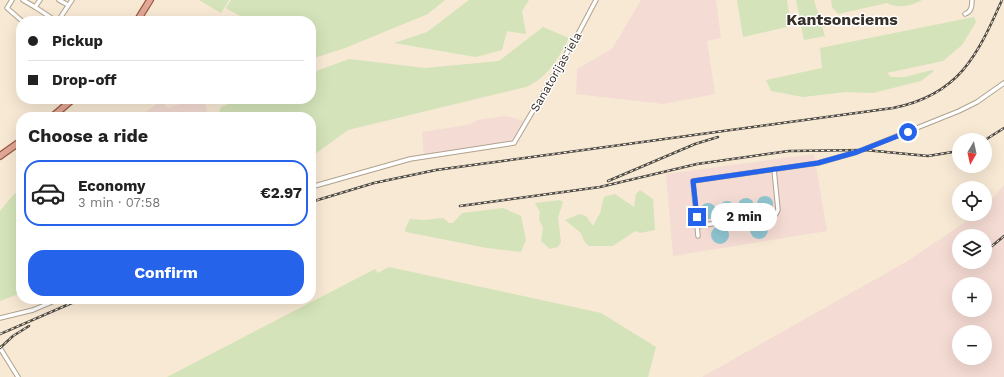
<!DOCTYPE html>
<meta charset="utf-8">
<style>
:root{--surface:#fff;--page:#f6f6f6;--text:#222;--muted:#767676;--line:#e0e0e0;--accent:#2563eb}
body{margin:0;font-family:"Work Sans",sans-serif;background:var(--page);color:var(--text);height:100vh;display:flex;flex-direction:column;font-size:15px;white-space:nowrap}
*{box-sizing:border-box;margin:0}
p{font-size:13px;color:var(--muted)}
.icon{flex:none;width:22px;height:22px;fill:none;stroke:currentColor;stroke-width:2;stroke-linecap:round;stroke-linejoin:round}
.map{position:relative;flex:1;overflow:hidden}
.sheet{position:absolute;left:16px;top:112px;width:300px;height:192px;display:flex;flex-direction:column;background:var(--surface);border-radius:16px;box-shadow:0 4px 16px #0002}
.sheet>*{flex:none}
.banner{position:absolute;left:16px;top:16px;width:300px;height:88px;border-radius:16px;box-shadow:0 4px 16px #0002;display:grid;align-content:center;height:88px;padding:0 12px;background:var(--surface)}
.needle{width:26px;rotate:189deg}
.buttons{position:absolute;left:952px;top:133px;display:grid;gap:8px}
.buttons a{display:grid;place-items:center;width:40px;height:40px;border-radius:50%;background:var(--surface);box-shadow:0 4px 16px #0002;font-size:20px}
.end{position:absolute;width:18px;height:18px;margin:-9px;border:5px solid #2563eb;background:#fff;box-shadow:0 0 0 2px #fff}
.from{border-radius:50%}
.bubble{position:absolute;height:28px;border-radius:14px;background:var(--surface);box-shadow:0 4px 16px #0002;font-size:13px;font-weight:700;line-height:28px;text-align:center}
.banner b{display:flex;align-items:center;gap:14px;height:38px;font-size:15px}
.banner b+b{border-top:1px solid var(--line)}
.banner i{width:10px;height:10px;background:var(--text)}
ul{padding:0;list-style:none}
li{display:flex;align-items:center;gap:12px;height:66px;margin:0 8px 6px;padding:0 4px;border:2px solid transparent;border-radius:16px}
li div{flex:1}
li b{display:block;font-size:15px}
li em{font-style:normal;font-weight:700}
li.current{border-color:var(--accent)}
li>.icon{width:36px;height:36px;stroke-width:1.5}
h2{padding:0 12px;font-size:18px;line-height:48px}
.cta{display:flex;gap:8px;margin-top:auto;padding:8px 12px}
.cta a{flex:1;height:46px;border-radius:16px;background:var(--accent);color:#fff;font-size:16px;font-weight:700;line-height:46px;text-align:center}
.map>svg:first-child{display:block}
</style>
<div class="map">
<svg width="1004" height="377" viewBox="0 0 1004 377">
<rect width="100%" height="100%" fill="#f7e9d4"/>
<g fill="#f4dbd3" fill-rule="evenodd">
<polygon points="641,0 716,0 721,38 707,41 715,94 663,104 576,94 577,69 612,49"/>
<polygon points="194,99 204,99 208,117 138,117 161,101 168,108"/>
<polygon points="506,116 524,121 510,143 424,155 422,132 468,125 477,120"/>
<polygon points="814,154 827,231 673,256 666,174"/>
<path d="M 1004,185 L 1004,377 L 702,377 L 906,262 L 977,214 L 985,214 L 985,207 ZM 959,236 L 985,236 L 985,262 L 959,262 ZM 959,284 L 985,284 L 985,310 L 959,310 ZM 959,332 L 985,332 L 985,358 L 959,358 Z"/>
</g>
<g fill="#d4e3b9">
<polygon points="199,0 229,0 221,13"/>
<polygon points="231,0 445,0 428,14 345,48 311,59 311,21 244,21 244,18 227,9 226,7"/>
<polygon points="469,0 529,0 522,11 526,34 507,31 502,50 476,57 394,43 427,32"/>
<polygon points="737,0 787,0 791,26 743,37"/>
<polygon points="796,0 814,0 825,36 804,40"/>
<path d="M 831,0 L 922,0 C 912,6 897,9 887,3 L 838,14 L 832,7 Z"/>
<polygon points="974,17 976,22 962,45 943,61 887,73 891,77 905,77 932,70 934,71 921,81 873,93 846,92 803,97 771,91 766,80 822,68 820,48"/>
<path d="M 543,27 L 569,38 C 559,57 548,78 526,87 L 348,130 L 311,157 L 311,117 L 217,117 L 221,107 L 241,99 L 311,99 L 311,73 L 349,59 L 425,68 L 499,61 Z"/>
<polygon points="640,190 653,199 655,230 640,233 635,231 613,246 589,246 584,241 581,233 565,220 580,214 586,216 593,226 600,213 604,197 615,194 634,207 636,194"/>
<polygon points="15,193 21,198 21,293 0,301 0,211"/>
<polygon points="560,200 563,202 558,218 561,242 558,247 550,249 541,241 543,227 539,220 540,212 535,203"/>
<polygon points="503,208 521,216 526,240 521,252 487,248 406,232 405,229 410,219 424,220 443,218 449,223 453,223 462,213"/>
<polygon points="389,267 601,313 656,347 648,377 167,377 375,269 378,273"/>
</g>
<g fill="#90c6d1">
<circle cx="765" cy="204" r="8"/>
<circle cx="746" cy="206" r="8"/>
<circle cx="727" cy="209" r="8"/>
<circle cx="708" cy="211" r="8"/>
<circle cx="759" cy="230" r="9"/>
<circle cx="720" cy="235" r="9"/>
</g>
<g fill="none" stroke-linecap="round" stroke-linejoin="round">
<defs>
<g id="street">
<polyline points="12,0 7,8 22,21"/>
<polyline points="23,0 35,7 40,0"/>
<polyline points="59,0 68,5"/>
<polyline points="35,7 56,21"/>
<path d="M 965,14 C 971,12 972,7 972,0"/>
<polyline points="58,21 72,0"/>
<polyline points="311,187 410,159 514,143 578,34 596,0"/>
<polyline points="698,226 776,214 778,210 774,169"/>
<polyline points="698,236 693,181 818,163 857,152 959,111 977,102 1004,83"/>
<polyline points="0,318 33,310 59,299"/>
<polyline points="0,348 18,377"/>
</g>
<g id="primary">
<polyline points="137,21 150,0"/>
<polyline points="52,117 73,99"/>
<polyline points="0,156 21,141"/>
</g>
</defs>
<use href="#street" stroke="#afa28e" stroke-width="5.5"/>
<use href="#primary" stroke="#985843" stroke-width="8"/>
<use href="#street" stroke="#fff" stroke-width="3.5"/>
<use href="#primary" stroke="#e1a797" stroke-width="5.5"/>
<defs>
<g id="rail">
<polyline points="985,140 1004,128"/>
<polyline points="608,181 695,144 718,137"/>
<path d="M 311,202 L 374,183 L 436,170 L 893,108 C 959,95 977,56 1002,0"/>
<polyline points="460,206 600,187 697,164 789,151 865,150 928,156 959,151"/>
<polyline points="992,246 1004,236"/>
<polyline points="0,334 81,299"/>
<polyline points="0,348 13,336 29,326"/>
</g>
</defs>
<use href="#rail" stroke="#514a40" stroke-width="2.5"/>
<use href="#rail" stroke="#fff" stroke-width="1" stroke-dasharray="3" stroke-linecap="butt"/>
</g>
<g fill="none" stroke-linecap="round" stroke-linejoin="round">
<polyline stroke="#2563eb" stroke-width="5" points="697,217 693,181 818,163 857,152 908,132"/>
</g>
<g text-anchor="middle" stroke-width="3" stroke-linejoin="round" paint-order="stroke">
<g font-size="12" fill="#363028" stroke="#fff">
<text transform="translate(556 72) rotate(-60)" y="4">Sanatorijas iela</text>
</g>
<g font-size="16" font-weight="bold" fill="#363028" stroke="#fff">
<text x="842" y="25">Kantsonciems</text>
</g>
</g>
</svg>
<div class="buttons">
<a><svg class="needle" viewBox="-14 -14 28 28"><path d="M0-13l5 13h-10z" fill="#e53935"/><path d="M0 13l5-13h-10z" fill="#767676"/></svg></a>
<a><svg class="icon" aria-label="locate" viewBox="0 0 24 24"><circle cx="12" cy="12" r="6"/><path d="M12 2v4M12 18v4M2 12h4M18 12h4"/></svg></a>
<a><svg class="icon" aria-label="layers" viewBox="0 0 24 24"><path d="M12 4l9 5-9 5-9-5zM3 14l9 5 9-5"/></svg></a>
<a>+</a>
<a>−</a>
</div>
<i class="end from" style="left:908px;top:132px"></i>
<i class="end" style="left:697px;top:217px"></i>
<div class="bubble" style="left:711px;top:203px;width:66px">2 min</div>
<div class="banner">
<b><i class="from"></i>Pickup</b>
<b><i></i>Drop-off</b>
</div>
<section class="sheet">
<h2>Choose a ride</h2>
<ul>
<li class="current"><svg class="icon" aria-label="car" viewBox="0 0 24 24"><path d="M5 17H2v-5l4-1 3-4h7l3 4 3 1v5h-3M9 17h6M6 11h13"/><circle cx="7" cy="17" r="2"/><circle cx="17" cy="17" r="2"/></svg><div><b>Economy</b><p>3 min · 07:58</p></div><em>€2.97</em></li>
</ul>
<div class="cta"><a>Confirm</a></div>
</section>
</div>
